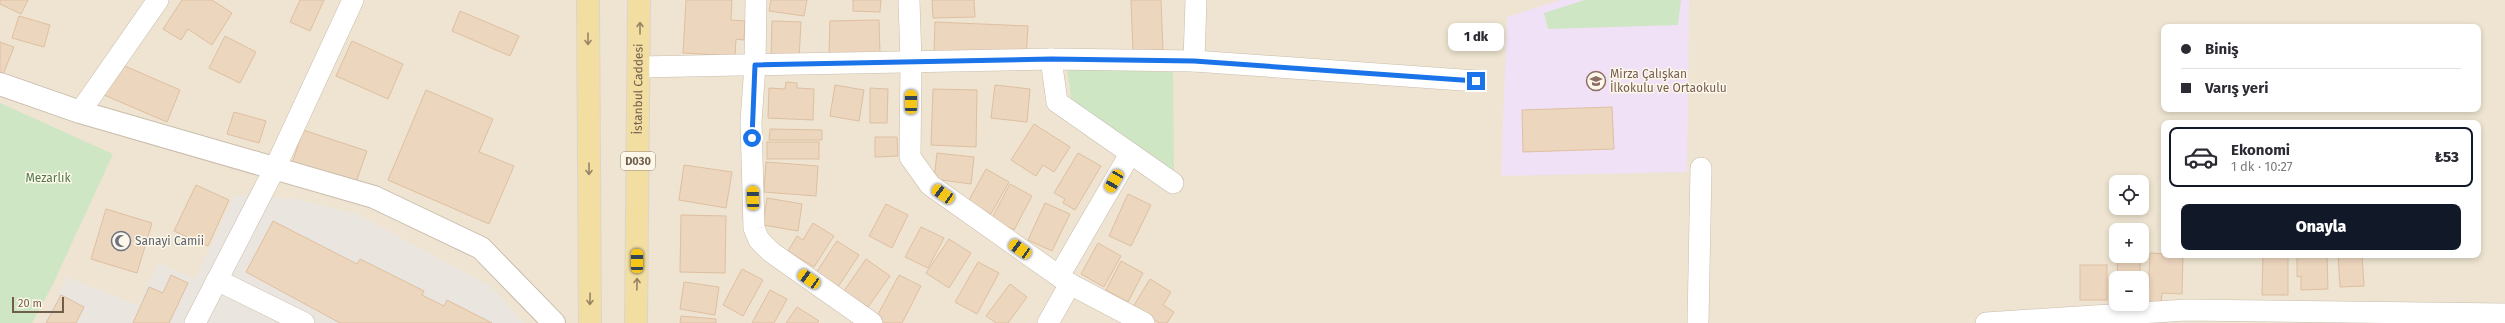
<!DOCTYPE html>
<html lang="tr">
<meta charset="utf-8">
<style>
:root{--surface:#fff;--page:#f7f7f7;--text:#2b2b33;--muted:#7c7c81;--line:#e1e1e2;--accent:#111827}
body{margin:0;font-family:"Fira Sans",sans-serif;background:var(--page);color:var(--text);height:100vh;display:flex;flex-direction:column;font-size:15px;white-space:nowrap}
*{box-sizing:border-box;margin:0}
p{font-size:13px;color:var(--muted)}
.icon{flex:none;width:22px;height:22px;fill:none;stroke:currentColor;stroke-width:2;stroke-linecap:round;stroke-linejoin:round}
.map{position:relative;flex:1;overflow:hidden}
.drawer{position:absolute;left:2161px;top:120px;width:320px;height:138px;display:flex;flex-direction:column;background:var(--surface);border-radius:8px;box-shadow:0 2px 6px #0003}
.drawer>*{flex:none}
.guide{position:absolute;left:2161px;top:24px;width:320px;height:88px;border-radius:8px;box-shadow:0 2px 6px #0003;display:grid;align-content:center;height:88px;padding:0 20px;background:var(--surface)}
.buttons{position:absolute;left:2109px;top:175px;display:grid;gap:8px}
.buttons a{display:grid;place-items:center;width:40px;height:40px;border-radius:8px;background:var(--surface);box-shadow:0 2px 6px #0003;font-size:20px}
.scale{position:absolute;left:12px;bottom:10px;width:52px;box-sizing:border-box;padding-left:4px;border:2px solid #705d4c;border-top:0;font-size:11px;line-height:14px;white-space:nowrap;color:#705d4c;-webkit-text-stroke:3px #fdf8ea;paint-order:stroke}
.end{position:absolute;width:18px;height:18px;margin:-9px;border:5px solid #1a73e8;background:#fff;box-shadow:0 0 0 2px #fff}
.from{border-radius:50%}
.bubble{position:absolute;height:28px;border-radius:8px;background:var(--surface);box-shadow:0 2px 6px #0003;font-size:13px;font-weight:800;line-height:28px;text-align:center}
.car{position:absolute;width:12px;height:24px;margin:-12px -6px;border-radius:5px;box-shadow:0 0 3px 1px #0007;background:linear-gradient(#f5c518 24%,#345 0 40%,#f5c518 0 76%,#345 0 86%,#f5c518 0)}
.guide b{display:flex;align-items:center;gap:14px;height:38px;font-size:15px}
.guide b+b{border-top:1px solid var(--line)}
.guide i{width:10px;height:10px;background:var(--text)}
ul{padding:7px 0 0;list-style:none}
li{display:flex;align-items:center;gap:12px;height:60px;margin:0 8px 6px;padding:0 12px;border:2px solid transparent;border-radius:8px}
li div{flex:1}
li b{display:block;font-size:15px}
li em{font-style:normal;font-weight:800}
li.selected{border-color:var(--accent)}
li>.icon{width:36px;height:36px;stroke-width:1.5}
.primary-button{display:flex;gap:8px;margin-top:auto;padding:8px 20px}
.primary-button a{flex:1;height:46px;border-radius:8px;background:var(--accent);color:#fff;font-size:16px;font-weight:800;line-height:46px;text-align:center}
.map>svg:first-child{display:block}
</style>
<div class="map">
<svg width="2505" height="323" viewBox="0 0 2505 323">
<rect width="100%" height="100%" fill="#faf4e4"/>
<path fill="#eee4d1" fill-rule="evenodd" d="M 0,0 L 2505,0 L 2505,323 L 0,323 ZM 2164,27 L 2478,27 L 2478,109 L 2164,109 ZM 2164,123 L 2478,123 L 2478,255 L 2164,255 ZM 2116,182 L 2142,182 L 2142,208 L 2116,208 ZM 2116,230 L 2142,230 L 2142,256 L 2116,256 ZM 2116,278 L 2142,278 L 2142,304 L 2116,304 Z"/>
<polygon fill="#eae5de" points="234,195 296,199 357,214 490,286 524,323 43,323 67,277 137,305 159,263 195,279"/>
<polygon fill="#f1e1f6" points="1560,0 1689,0 1687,172 1501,176 1507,17"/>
<g fill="#cee6c4">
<polygon points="1585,0 1681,0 1678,25 1548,29 1544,13"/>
<polygon points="1067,69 1173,72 1174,172 1072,103"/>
<polygon points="0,103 113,154 52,286 32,323 0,323"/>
</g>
<g fill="#edd6be" stroke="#debfa0">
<polygon points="0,0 28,0 21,14 0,4"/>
<polygon points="182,0 212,0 232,13 212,45 188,29 181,40 163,29"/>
<polygon points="300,0 324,0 310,31 290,22"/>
<polygon points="686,0 732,0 731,20 745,21 744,40 736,39 735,56 683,53"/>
<polygon points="771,0 807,0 804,16 769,11"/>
<polygon points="853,0 881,0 880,12 853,11"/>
<polygon points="932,0 974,0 975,17 933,18"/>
<polygon points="1131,0 1161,0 1163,50 1133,51"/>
<polygon points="460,11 519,36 510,56 452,31"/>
<polygon points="19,16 50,25 44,47 12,38"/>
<polygon points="879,20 880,53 829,54 830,21"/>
<polygon points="772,21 801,22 799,59 771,57"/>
<polygon points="935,22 1028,26 1026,57 934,53"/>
<polygon points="225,36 256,52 240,83 209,68"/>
<polygon points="352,41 403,64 388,99 336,76"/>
<polygon points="0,42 14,47 2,77 0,76"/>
<polygon points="118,63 180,90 167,122 104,95"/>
<polygon points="786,82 797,83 797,88 814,89 813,120 768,118 769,88 785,89"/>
<polygon points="835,85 864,90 859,121 830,116"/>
<polygon points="995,85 1030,89 1027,122 991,118"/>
<polygon points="870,88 888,89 887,123 870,123"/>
<polygon points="933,89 977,90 976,147 931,145"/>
<polygon points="426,90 493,119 479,152 514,166 489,224 388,180"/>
<polygon points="1612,107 1614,149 1523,152 1522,110"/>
<polygon points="234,112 266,121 259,143 227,134"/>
<polygon points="1034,124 1070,147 1054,172 1043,165 1036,176 1011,160"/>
<polygon points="770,129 822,130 822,140 769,140"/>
<polygon points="303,130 367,151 355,185 292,164"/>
<polygon points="875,137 897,137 898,156 875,157"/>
<rect x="767" y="142" width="52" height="17"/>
<polygon points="937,153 974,157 971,184 934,179"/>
<polygon points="1078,153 1101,166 1075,210 1063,203 1065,199 1054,193"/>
<polygon points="766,162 818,166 816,196 764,192"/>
<polygon points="684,165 732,172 726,208 679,200"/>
<polygon points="986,169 1009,182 991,214 968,202"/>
<polygon points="1010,184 1032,196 1014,230 992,218"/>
<polygon points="196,185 229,200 208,246 174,231"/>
<polygon points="1128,194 1151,205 1131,246 1109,236"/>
<polygon points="767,198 802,204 798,231 763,225"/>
<polygon points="1045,203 1070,214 1052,251 1028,240"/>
<polygon points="886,204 908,215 892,248 869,236"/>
<polygon points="106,209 152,223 137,273 91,259"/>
<polygon points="681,215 726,216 725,273 680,272"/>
<polygon points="273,221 357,264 360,259 424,291 422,295 444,306 447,300 492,323 340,323 246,272"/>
<polygon points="813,223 834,236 814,267 788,251 797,236 803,240"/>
<polygon points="921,227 944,238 928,268 905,257"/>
<polygon points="949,239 971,253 949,288 926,273"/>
<polygon points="837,241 859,255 838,287 816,273"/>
<polygon points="1098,243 1121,256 1104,287 1081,274"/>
<polygon points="2150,253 2183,255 2182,294 2162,293 2161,303 2148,302"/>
<polygon points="2263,255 2288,255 2288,295 2262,295"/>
<polygon points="2297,255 2327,255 2328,289 2301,290 2301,276 2297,277"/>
<polygon points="2338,255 2362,255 2364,286 2340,287"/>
<polygon points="866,259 890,276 868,307 844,291"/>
<polygon points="2140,260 2140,278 2118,278 2117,261"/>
<polygon points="1121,261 1143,273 1128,302 1106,290"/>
<polygon points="978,262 999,273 977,314 955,302"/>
<rect x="2080" y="265" width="27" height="35"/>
<polygon points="742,269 763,280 743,316 723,305"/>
<polygon points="171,275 188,283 169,323 133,323 149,287 163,293"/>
<polygon points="899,275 921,286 902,323 885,323 876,318"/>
<polygon points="1150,279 1171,292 1163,305 1174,312 1167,323 1159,323 1133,307"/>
<polygon points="684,282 719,287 715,315 680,309"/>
<polygon points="1010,284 1027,297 1008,323 996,323 986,316"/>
<polygon points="770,290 787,299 774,323 752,323"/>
<polygon points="61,295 84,307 76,323 46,323"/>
<polygon points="797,307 819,321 817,323 786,323"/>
<polygon points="681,316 716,319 716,323 680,323"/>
</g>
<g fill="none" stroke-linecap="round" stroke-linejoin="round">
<defs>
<g id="minor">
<polyline points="756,0 755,65 751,122 754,228 759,240 771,252 872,323"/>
<polyline points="909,0 911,61 910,157 930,185 1070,284 1144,323"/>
<polyline points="1051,59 1057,102 1173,183"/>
<polyline points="1194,61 1196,0"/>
<polyline points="640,67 1051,59 1194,61 1476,81"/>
<polyline points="80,112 158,0"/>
<polyline points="1059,276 1130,154"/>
<polyline points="217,280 304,323"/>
<polyline points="195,323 275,168 353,0"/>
<polyline points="1048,323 1070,284"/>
<polyline points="1698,323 1701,168"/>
<polyline points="1986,323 2186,310 2505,314"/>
</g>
<polyline id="tertiary" points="0,84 80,112 374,197 481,248 554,323"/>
<g id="primary">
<polyline points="588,0 590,323"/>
<path id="s1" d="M 636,323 L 639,0"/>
</g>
</defs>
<use href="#minor" stroke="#cabcac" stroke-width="22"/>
<use href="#tertiary" stroke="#cabcac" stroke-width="24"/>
<use href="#primary" stroke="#dad5d0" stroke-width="24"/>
<use href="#minor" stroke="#fff" stroke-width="21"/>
<use href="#tertiary" stroke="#fff" stroke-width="22"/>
<use href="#primary" stroke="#f3dea2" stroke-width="22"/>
</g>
<defs><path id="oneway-shaft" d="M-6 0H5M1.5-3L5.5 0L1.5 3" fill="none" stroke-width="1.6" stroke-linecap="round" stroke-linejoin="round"/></defs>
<g stroke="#978466">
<use href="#oneway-shaft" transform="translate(640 28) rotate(-90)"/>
<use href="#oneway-shaft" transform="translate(588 39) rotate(90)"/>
<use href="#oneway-shaft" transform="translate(589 169) rotate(90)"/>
<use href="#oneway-shaft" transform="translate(637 284) rotate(-89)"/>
<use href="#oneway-shaft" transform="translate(590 299) rotate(91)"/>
</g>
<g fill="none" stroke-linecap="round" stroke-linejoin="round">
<polyline stroke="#1a73e8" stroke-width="5" points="752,138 755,65 1051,59 1194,61 1476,81"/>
</g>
<defs>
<symbol id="school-ring" viewBox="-11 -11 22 22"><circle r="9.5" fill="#fdf8ea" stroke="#8d6e63" stroke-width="1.5"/><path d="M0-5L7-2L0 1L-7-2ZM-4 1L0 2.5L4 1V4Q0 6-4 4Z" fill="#8d6e63"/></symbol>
<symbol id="mosque-ring" viewBox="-11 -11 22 22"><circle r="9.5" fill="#fdf8ea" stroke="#6b7280" stroke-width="1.5"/><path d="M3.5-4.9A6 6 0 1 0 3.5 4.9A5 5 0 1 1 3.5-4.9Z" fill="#6b7280"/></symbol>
</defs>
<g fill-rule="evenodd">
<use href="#school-ring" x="1585" y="70" width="22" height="22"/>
<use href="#mosque-ring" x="110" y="230" width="22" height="22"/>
</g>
<g text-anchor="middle" stroke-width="3" stroke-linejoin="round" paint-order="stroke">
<rect fill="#fdf8ea" stroke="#9a8c7b" stroke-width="1" x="621" y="152" width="34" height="18" rx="3"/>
<g font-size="11" font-weight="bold" fill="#705d4c">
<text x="638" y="165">D030</text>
</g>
<g font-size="12" fill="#785e54" stroke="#fdf8ea" text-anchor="start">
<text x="1610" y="78">Mirza Çalışkan<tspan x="1610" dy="14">İlkokulu ve Ortaokulu</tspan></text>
</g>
<g font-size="12" fill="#705d4c" stroke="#fdf8ea">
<text dy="4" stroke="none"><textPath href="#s1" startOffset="234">İstanbul Caddesi</textPath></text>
</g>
<g font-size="12" fill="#527a48" stroke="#fdf8ea">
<text x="48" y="182">Mezarlık</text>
</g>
<g font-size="12" fill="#5b616d" stroke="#fdf8ea" text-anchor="start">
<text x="135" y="245">Sanayi Camii</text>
</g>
</g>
</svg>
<div class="buttons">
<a><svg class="icon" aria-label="locate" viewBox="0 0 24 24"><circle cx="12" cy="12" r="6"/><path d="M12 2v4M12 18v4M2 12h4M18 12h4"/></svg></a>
<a>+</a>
<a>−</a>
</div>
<div class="scale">20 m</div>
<i class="end from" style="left:752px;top:138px"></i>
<i class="end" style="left:1476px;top:81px"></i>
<div class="bubble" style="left:1448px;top:23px;width:56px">1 dk</div>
<i class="car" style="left:911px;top:102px;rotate:0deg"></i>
<i class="car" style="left:1114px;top:181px;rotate:210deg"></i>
<i class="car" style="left:943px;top:194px;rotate:305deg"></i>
<i class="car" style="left:753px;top:198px;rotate:359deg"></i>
<i class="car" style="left:1020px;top:249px;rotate:305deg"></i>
<i class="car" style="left:637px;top:261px;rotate:0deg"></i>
<i class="car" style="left:809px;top:279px;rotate:305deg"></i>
<div class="guide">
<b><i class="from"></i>Biniş</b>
<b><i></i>Varış yeri</b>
</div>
<section class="drawer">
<ul>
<li class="selected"><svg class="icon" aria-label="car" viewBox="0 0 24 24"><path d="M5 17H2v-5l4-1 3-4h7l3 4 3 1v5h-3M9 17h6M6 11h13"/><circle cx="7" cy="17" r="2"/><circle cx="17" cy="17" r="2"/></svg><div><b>Ekonomi</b><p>1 dk · 10:27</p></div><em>₺53</em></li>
</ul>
<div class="primary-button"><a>Onayla</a></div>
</section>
</div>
